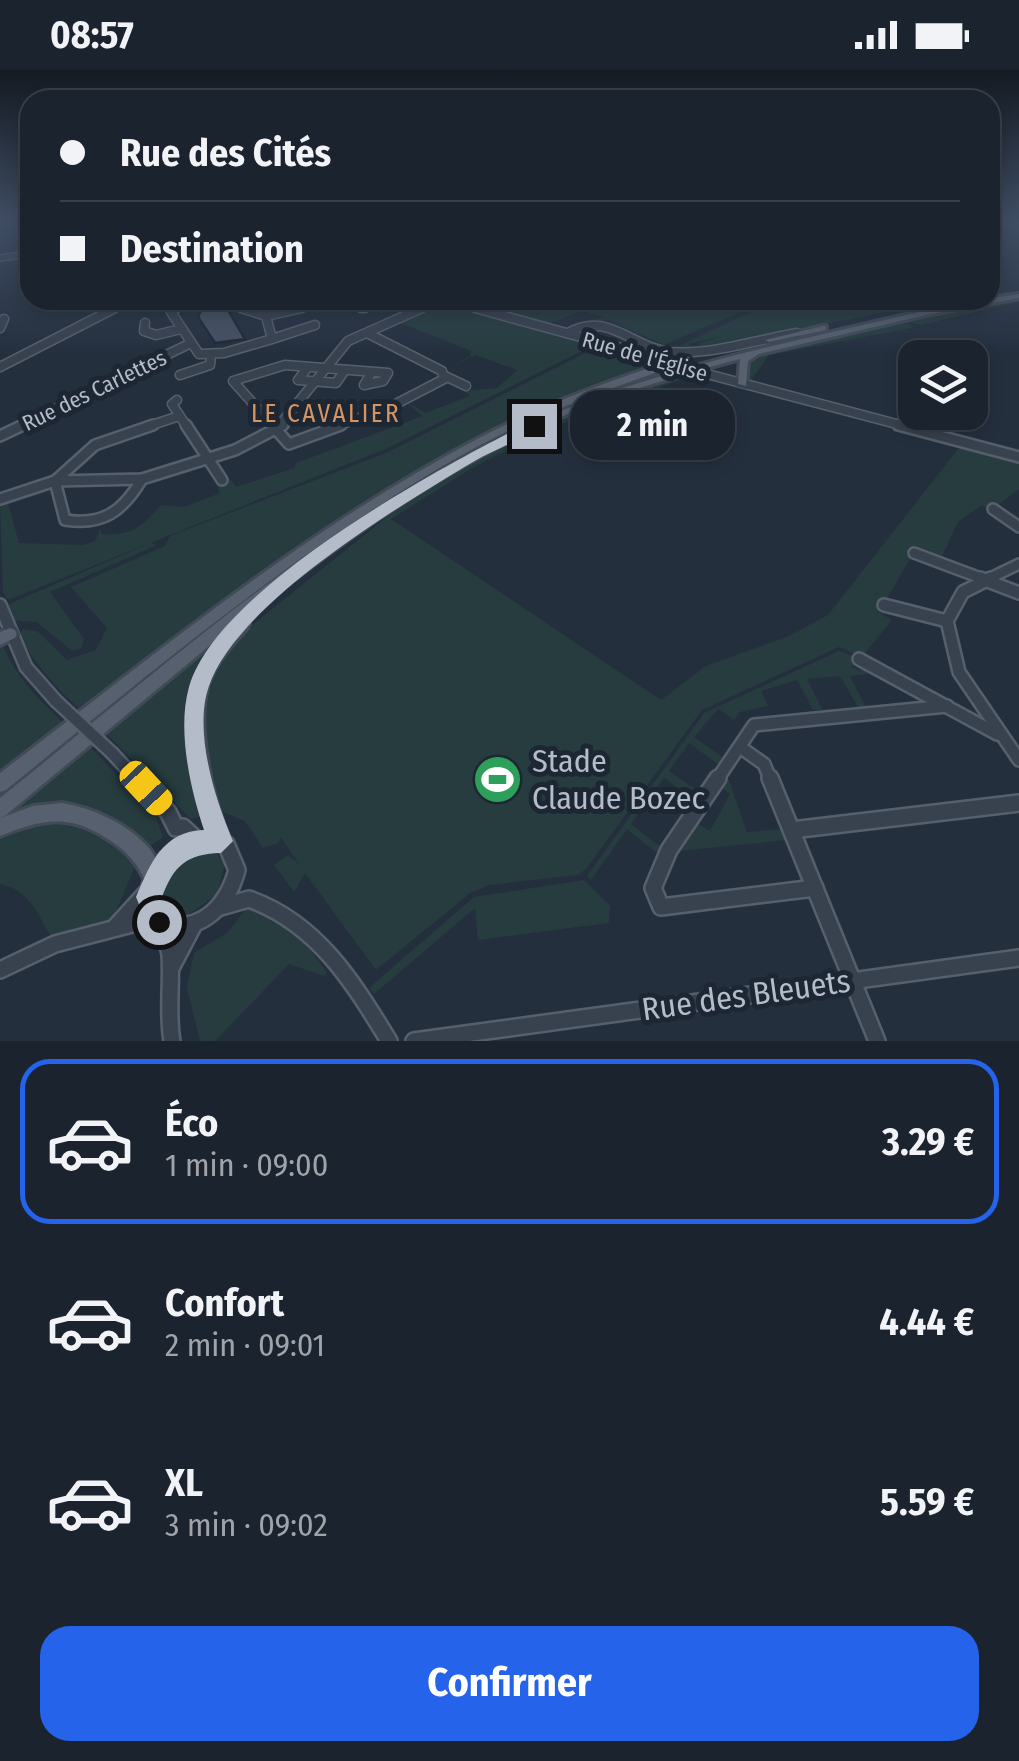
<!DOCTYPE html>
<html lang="fr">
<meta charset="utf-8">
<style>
:root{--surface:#1b232e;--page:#242b36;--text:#f1f3f6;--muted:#a0a4aa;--line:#39404a;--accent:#2563eb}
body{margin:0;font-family:"Fira Sans Condensed",sans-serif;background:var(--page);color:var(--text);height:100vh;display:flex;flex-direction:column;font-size:38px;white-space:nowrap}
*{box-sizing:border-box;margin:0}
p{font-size:32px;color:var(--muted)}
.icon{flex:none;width:55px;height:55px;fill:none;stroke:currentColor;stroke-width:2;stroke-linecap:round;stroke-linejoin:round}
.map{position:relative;height:971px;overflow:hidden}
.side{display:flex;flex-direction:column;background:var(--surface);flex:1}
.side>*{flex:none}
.top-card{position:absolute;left:20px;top:20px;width:980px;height:220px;border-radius:30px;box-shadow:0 5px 15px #0003,0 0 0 2px var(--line);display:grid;align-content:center;height:220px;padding:0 40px;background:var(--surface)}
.fabs{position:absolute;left:898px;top:270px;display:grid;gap:20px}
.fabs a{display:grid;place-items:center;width:90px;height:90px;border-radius:20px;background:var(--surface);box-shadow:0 5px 15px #0003,0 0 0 2px var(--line);font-size:50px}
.end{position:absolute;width:45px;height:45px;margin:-22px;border:12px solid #b4bcc9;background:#111;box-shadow:0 0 0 5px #111}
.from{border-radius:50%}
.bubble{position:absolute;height:70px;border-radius:30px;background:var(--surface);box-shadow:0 5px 15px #0003,0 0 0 2px var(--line);font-size:32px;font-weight:700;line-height:70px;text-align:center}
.car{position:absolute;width:30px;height:60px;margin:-30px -15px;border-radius:12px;box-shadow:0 0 8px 2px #0007;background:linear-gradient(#f5c518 24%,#345 0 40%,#f5c518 0 76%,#345 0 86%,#f5c518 0)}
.top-card b{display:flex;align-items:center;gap:35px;height:95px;font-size:38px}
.top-card b+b{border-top:2px solid var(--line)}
.top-card i{width:25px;height:25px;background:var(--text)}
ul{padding:18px 0 0;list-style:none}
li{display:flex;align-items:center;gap:30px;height:165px;margin:0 20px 15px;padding:0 20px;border:5px solid transparent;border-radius:30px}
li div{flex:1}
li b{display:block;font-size:38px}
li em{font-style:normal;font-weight:700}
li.active{border-color:var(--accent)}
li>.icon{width:90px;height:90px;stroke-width:1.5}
.cta{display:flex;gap:20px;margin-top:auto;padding:20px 40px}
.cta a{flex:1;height:115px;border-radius:30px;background:var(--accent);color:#fff;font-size:40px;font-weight:700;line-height:115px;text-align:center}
.status{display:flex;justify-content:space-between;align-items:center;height:70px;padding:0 50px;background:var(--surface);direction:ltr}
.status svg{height:28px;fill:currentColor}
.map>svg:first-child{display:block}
</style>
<div class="status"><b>08:57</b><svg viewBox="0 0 49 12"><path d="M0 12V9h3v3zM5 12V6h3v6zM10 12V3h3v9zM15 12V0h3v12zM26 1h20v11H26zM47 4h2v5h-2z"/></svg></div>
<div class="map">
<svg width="1019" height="971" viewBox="0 0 1019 971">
<rect width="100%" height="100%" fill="#242f3e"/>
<g fill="#263c3f">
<polygon points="1019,227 1019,232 921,255 908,252 912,258 769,285 751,310 763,314 746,309 748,289 755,285"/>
<polygon points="459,230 768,230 664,275 608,250 566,255 604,247 582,241 548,254"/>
<path d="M 776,230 L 923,230 L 909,233 L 913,237 L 702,277 L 697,274 L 723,266 L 688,274 L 694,278 C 666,281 645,276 622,257 L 645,271 L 674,278 Z"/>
<path d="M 450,232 L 442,236 L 454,234 L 581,272 L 586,279 L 388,378 L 8,530 L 3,523 L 0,433 L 7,430 L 19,473 L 84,475 L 95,471 L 101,458 L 101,464 C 130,467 143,456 161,435 L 184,437 L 220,423 L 216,414 L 230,409 L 236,417 L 294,398 L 296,393 L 423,346 L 406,332 L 426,343 L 470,326 L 465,321 L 497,318 L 517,300 L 475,285 L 445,300 L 470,286 L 471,281 L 398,252 Z"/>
<path d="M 588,273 L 664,293 C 437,363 267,499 82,641 C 56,618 35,595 19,564 L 23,559 L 37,561 L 67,590 L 96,580 L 107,558 L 71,517 L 165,476 L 170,466 L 388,382 L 587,282 Z"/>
<polygon points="686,300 781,326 690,306 546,360 472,398 391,449 661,630 706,596 789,566 828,545 962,374 1019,392 1019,419 992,440 982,435 958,452 940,491 914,482 879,542 892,550 862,587 839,577 702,640 586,799 578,805 489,815 470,823 376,900 305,803 294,822 274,795 288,785 299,794 281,767 278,773 263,778 245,751 220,741 202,672 200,635 213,598 236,568 387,447 462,396 565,344"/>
<polygon points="150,473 157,475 50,522 84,569 81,578 72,581 37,552 15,551 9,534"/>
<path d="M 0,567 C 12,604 38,629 66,655 L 0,708 Z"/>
<path d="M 204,581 L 209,585 C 173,658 194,672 206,745 L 191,749 L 107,664 Z"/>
<polygon points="839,581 856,587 852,597 860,600 863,595 878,603 850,606 866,637 858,637 840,606 807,609 822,639 813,640 797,610 761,621 768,636 740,642 734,650 718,639 694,667 722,687 718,694 689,673 669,701 699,722 694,729 664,708 631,754 662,778 658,784 627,759 591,810 587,806 704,643"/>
<path d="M 90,677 L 155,745 L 163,767 L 147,778 C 80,732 79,729 0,752 L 0,747 Z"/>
<polygon points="727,705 747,762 784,759 788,770 678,781 696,753 710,761 730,724 719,716"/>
<path d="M 40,749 L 87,753 L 137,792 L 113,848 L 91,859 L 50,866 C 37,842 29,820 0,814 L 0,763 Z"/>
<path d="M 204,778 L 213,780 L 225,793 L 217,825 L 186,846 L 167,842 L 159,825 C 163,800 178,782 204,778 Z"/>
<polygon points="584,810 610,836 609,853 478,870 475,838 374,924 369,918 474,827"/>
<path d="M 246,839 C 283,846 307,873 327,903 L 324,906 L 289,894 L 215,971 L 200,971 L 187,918 L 194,883 L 227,863 Z"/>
</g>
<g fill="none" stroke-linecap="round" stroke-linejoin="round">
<polyline stroke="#394c67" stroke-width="2.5" points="789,230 848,240"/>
</g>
<polygon fill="#455162" stroke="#1f2835" stroke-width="2.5" points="217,237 228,240 245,269 215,273 198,247 201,240"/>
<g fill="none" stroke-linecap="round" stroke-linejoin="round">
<defs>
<g id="minor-far4">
<polyline points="0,188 30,184"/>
<polyline points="217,230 249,240"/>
<polyline points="352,230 362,239 376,233 358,235"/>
<polyline points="446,230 484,240"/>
<polyline points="109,240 133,230"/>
<polyline points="174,240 189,230"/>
<polyline points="291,240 336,230"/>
<polyline points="416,240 439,230"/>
</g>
<g id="minor-far3">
<polyline points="177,238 171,242 199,284 224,283 272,269 266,246"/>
<polyline points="241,238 266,246 302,238"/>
<polyline points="361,238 365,238"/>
<polyline points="475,238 650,286"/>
<polyline points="145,253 144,261 156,265 181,259"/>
<polyline points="0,258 4,249"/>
<path d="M 568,263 C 609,240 631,278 671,282 C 713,285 756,270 797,263"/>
<polyline points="272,269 315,255"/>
<polyline points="0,297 115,238"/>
<polyline points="308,297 298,310 336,313 345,300"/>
<polyline points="180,305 210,295 211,285"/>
<polyline points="711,305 908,357"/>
<polyline points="445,306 466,316"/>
<polyline points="177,330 172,334 187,357"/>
<polyline points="18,357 189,274"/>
<polyline points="146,357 179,346"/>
<polyline points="274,357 233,311 285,295 388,303 383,311 364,315 372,302"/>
<polyline points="278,357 348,271 422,238"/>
<polyline points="334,357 390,337 444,309 442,301 367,263"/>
</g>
<g id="minor-far2">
<polyline points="186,355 222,410"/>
<polyline points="272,355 289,374 341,355"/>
<polyline points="898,355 1019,387"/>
<polyline points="0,366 23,355"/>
<polyline points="55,411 95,375 153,355"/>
<path d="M 55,411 L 65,450 C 103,456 123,441 142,409"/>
<polyline points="0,429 55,411 142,409 235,380 283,355"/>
<polyline points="993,439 1019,457"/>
<polyline points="914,483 986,510"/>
<polyline points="986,510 1019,494"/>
</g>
<g id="minor-far1">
<polyline points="980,508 1019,523"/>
<polyline points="991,508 963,522 947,551 959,602 1019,690"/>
<polyline points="0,535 26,597 56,631"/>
<polyline points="884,535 947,551"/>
<polyline points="859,589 997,664"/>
<polyline points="740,677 764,694 771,711"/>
<polyline points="112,683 138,711"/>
<polyline points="716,711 754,655 947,636"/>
</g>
<g id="minor">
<polyline points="136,708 168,742 176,758 183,757 197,770"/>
<polyline points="718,708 669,780 653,818 661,837 815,818"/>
<polyline points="770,708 877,971"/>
<polyline points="792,760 1019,733"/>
<path d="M 221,837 L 249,829 C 317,853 353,912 389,971"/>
<path d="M 163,855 C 203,862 227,836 237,800 L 226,774 C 190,759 142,795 150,835 C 153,854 168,866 170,885 C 172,914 167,942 172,971"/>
<polyline points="116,856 148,821"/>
<polyline points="171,898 193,856"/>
<polyline points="0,900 55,874 155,848"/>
<polyline points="414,971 1019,888"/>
</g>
<g id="major">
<path d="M 1019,224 L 1019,228 L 926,245 L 759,284 L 748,291 L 746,316 L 738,314 L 740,289 C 664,309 588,332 517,367 C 418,416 329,481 243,549 L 247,550 L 249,554 L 247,558 C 233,574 218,589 210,609 C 193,650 213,731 230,771 L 227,777 L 221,780 L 215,777 C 204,756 202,739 197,717 C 183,652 178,615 226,562 L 6,745 L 0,748 L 0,728 C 151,607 298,475 470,383 C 583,323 705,291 828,263 C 892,248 957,232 1019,224 Z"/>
<polygon points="823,256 826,256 826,260 769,272 765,270"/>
<path d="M 672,291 L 676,294 L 675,296 C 612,318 552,339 492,369 C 447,392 404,419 362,447 C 237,529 122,626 6,720 L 0,722 L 0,703 C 155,584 307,458 481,367 C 541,336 607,311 672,291 Z"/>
<polygon points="10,558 15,560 17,564 15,568 0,575 0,562"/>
<path d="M 62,733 C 93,738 128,754 149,778 C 156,787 160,798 163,808 L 161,815 L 154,817 L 147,815 C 138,793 126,780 106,768 C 68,743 40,750 0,766 L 0,748 L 33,736 Z"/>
</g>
</defs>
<use href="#minor-far4" stroke="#565f6c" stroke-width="8"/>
<use href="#minor-far3" stroke="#565f6c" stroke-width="11"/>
<use href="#minor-far2" stroke="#565f6c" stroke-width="14"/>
<use href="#minor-far1" stroke="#565f6c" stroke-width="16"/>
<use href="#minor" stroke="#565f6c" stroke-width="20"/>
<use href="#major" stroke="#414a57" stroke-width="6"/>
<use href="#minor-far4" stroke="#38414e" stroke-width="5"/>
<use href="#minor-far3" stroke="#38414e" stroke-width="8"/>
<use href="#minor-far2" stroke="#38414e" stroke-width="9"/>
<use href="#minor-far1" stroke="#38414e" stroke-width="11"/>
<use href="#minor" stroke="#38414e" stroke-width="15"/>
<use href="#major" fill="#56606e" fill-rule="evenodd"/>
<defs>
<polyline id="minor-bridge-far1" points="650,286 711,305"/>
<polyline id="minor-bridge" points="56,631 112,683"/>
</defs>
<use href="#minor-bridge-far1" stroke="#565f6c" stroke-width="11" stroke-linecap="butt"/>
<use href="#minor-bridge" stroke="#565f6c" stroke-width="16" stroke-linecap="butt"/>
<use href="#minor-bridge-far1" stroke="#38414e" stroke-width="8"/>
<use href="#minor-bridge" stroke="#38414e" stroke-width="11"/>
</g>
<linearGradient id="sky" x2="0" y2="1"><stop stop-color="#141a22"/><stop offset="0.53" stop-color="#3f4d63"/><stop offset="1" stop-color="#3f4d63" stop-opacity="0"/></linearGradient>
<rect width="1019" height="285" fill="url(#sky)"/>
<path fill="#b4bcc9" d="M 529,353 L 540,356 C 521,371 494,379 473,392 C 399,436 237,533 209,616 C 193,661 215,729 233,771 L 221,783 C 187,784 174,795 162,827 L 172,852 L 168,861 L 159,865 L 150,861 L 136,827 C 150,794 163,761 204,760 C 190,718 177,660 189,617 C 217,518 440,397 529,353 Z"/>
<defs>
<symbol id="stadium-disc" viewBox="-11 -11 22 22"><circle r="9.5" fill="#2e9e5b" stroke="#1d2633"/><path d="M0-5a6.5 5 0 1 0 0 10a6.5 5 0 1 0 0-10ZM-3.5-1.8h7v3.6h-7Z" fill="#fff"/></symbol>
</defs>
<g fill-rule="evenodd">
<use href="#stadium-disc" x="470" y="682" width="55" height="55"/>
</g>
<g text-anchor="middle" stroke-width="10" stroke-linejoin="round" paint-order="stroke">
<g font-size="22" fill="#b4bcc9" stroke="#1d2633">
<text transform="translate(645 286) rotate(16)" y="8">Rue de l'Église</text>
<text transform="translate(94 320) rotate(-26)" y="8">Rue des Carlettes</text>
</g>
<g font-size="25" letter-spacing="2.5" fill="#d59563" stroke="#1d2633">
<text x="326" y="352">LE CAVALIER</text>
</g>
<g font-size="32" fill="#b4bcc9" stroke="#1d2633" text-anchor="start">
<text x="532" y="702">Stade<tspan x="532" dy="37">Claude Bozec</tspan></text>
</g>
<g font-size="32" fill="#b4bcc9" stroke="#1d2633">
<text transform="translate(746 925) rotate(-8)" y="11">Rue des Bleuets</text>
</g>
</g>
</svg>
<div class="fabs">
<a><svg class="icon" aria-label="layers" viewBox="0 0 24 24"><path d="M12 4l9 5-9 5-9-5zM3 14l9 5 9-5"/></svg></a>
</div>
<i class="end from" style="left:159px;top:852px"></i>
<i class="end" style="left:534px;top:356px"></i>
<div class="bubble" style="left:570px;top:320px;width:165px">2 min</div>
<i class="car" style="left:146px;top:718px;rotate:137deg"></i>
<div class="top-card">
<b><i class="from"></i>Rue des Cités</b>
<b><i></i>Destination</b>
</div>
</div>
<section class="side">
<ul>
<li class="active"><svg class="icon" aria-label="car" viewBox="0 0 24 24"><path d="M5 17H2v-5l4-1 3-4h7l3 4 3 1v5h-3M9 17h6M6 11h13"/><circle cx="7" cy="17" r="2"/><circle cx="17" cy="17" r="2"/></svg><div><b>Éco</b><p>1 min · 09:00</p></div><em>3.29 €</em></li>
<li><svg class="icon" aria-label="car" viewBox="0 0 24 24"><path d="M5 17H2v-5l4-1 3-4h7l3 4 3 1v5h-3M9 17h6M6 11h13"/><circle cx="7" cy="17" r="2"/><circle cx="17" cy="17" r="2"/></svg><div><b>Confort</b><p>2 min · 09:01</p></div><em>4.44 €</em></li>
<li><svg class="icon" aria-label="car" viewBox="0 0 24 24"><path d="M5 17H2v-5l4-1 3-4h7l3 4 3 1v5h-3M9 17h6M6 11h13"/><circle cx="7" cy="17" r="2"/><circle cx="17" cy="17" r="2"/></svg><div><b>XL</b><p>3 min · 09:02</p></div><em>5.59 €</em></li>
</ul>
<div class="cta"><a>Confirmer</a></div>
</section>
